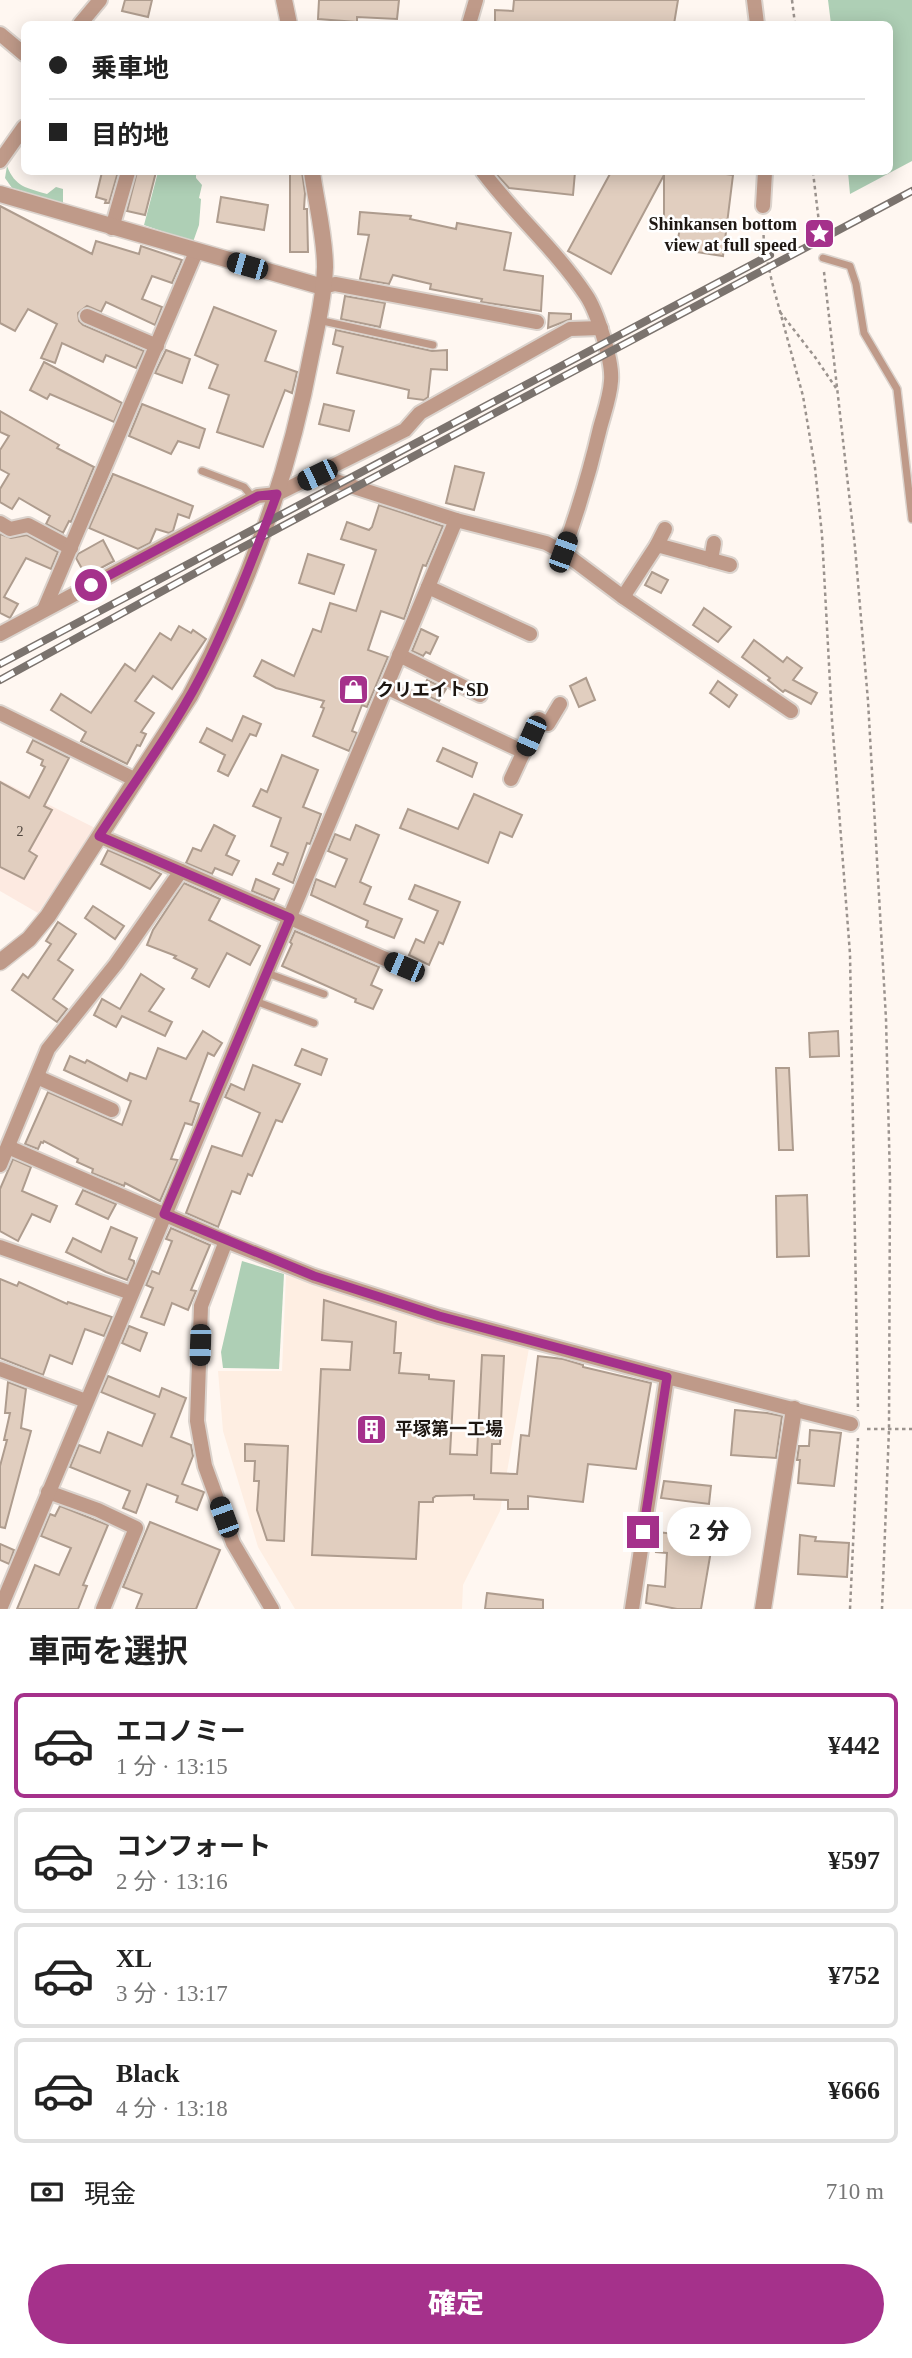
<!DOCTYPE html>
<html lang="ja">
<meta charset="utf-8">
<style>
:root{--surface:#fff;--page:#f6f6f6;--text:#222;--muted:#767676;--line:#e0e0e0;--accent:#a5318b}
body{margin:0;font-family:"Times New Roman","Noto Sans JP",serif;background:var(--page);color:var(--text);height:100vh;display:flex;flex-direction:column;font-size:26px;white-space:nowrap}
*{box-sizing:border-box;margin:0}
p{font-size:23px;color:var(--muted)}
.icon{flex:none;width:38px;height:38px;fill:none;stroke:currentColor;stroke-width:2;stroke-linecap:round;stroke-linejoin:round}
.map{position:relative;height:1609px;overflow:hidden}
.details{display:flex;flex-direction:column;background:var(--surface);flex:1}
.details>*{flex:none}
.guide{position:absolute;left:21px;top:21px;width:872px;height:154px;border-radius:10px;box-shadow:0 4px 18px #0003;display:grid;align-content:center;height:154px;padding:0 28px;background:var(--surface)}
.end{position:absolute;width:32px;height:32px;margin:-16px;border:9px solid #a5318b;background:#fff;box-shadow:0 0 0 4px #fff}
.from{border-radius:50%}
.bubble{position:absolute;height:49px;border-radius:24px;background:var(--surface);box-shadow:0 4px 18px #0003;font-size:23px;font-weight:800;line-height:49px;text-align:center}
.car{position:absolute;width:21px;height:42px;margin:-21px -10px;border-radius:9px;box-shadow:0 0 5px 2px #0007;background:linear-gradient(#222 24%,#8ab4d8 0 40%,#222 0 76%,#8ab4d8 0 86%,#222 0)}
.guide b{display:flex;align-items:center;gap:24px;height:66px;font-size:26px}
.guide b+b{border-top:2px solid var(--line)}
.guide i{width:18px;height:18px;background:var(--text)}
ul{padding:0;list-style:none}
li{display:flex;align-items:center;gap:21px;height:105px;margin:0 14px 10px;padding:0 14px;border:4px solid var(--line);border-radius:10px}
li div{flex:1}
li b{display:block;font-size:26px}
li em{font-style:normal;font-weight:800}
li.active{border-color:var(--accent)}
li>.icon{width:63px;height:63px;stroke-width:1.5}
h2{padding:0 28px;font-size:32px;line-height:84px}
.pay{display:flex;align-items:center;gap:18px;height:77px;padding:0 28px;font-size:26px}
.pay p{margin-inline-start:auto}
.button{display:flex;gap:14px;margin-top:auto;padding:14px 28px}
.button a{flex:1;height:80px;border-radius:42px;background:var(--accent);color:#fff;font-size:28px;font-weight:800;line-height:80px;text-align:center}
.map>svg:first-child{display:block}
</style>
<div class="map">
<svg width="912" height="1609" viewBox="0 0 912 1609">
<rect width="100%" height="100%" fill="#fff7f1"/>
<polygon fill="#fdeae1" points="0,780 95,828 38,913 0,891"/>
<polygon fill="#feeee2" points="286,1275 529,1348 500,1511 463,1585 462,1609 295,1609 258,1547 223,1431 218,1371 282,1371"/>
<g fill="#aecfb5">
<polygon points="828,0 912,0 912,161 850,194 848,172 889,172 889,24 831,24"/>
<path d="M 7,166 C 15,187 27,188 47,194 L 56,187 L 63,189 L 63,203 L 12,188 L 5,178 Z"/>
<polygon points="158,172 196,172 196,178 202,185 199,198 201,199 199,225 193,242 144,225"/>
<polygon points="242,1261 284,1274 279,1369 223,1368 221,1352"/>
</g>
<g fill="#e1cebf" stroke="#ae9c8e" stroke-width="2">
<polygon points="125,0 152,0 148,17 122,11"/>
<polygon points="319,0 399,0 397,19 357,17 357,22 318,19"/>
<polygon points="514,0 678,0 674,24 495,24 495,10 513,11"/>
<polygon points="102,172 118,172 109,203 105,203 106,200 96,197"/>
<polygon points="137,172 156,172 145,215 127,211"/>
<polygon points="290,172 302,172 305,193 304,209 307,209 308,252 290,252"/>
<polygon points="498,172 575,172 573,195 509,188 497,175"/>
<polygon points="611,172 712,172 733,175 723,256 676,249 680,228 664,228 664,175 611,274 568,251"/>
<polygon points="221,197 268,205 264,230 217,222"/>
<polygon points="0,206 92,254 96,241 139,254 141,246 182,260 172,283 152,276 142,299 162,307 155,325 106,302 101,312 87,306 78,313 79,321 83,325 144,351 136,368 106,355 103,362 62,343 55,363 41,358 57,324 28,309 15,331 0,323"/>
<polygon points="360,212 411,216 410,219 456,229 457,223 511,233 504,270 543,276 541,311 481,302 482,299 430,289 431,284 393,275 389,284 360,279 369,235 358,234"/>
<polygon points="345,296 385,303 380,327 341,319"/>
<polygon points="214,307 276,331 265,361 297,372 292,393 285,390 263,447 217,432 229,395 209,388 218,365 195,355"/>
<polygon points="549,313 571,314 571,319 548,328"/>
<polygon points="336,330 432,351 447,350 447,370 431,369 428,397 424,400 408,398 409,390 337,373 343,347 333,344"/>
<polygon points="166,350 190,359 182,383 155,373"/>
<polygon points="44,362 122,403 114,422 50,394 47,399 30,390"/>
<polygon points="142,404 205,429 199,448 178,441 171,454 129,436"/>
<polygon points="324,404 354,411 349,431 319,424"/>
<polygon points="0,411 59,445 57,448 94,467 71,522 69,521 63,533 46,524 50,516 19,498 12,509 0,502 0,489 9,474 0,469 0,450 9,436 0,432"/>
<polygon points="455,466 484,473 474,510 446,503"/>
<polygon points="113,474 193,506 189,518 178,514 173,531 169,533 156,529 150,543 138,549 89,528"/>
<polygon points="379,505 443,526 426,566 423,565 404,619 381,611 368,650 388,657 367,707 362,705 352,731 357,733 349,751 313,736 324,708 321,707 324,701 276,688 254,676 262,660 294,676 313,629 321,632 330,603 356,611 376,550 341,539 347,522 369,530 372,527"/>
<polygon points="0,534 11,538 27,535 58,552 51,569 26,558 4,597 18,604 10,618 0,613"/>
<polygon points="103,540 114,561 86,576 76,558 78,554"/>
<polygon points="308,554 344,565 334,594 299,583"/>
<polygon points="652,572 668,580 661,593 645,585"/>
<polygon points="704,608 731,627 718,642 693,625"/>
<polygon points="179,626 191,633 193,630 206,639 172,689 153,676 135,701 154,713 141,732 146,734 140,746 137,745 127,764 81,741 86,732 51,710 61,694 91,713 125,664 135,671 160,633 171,640"/>
<polygon points="421,629 438,637 430,654 426,652 423,656 412,651"/>
<polygon points="754,640 783,662 787,657 802,668 793,680 817,693 811,704 785,690 783,692 768,680 770,678 742,657"/>
<polygon points="586,678 595,700 579,707 570,686"/>
<polygon points="427,680 446,689 439,701 421,693"/>
<polygon points="718,681 737,695 729,707 710,693"/>
<polygon points="243,716 261,724 256,736 250,734 228,776 218,771 225,755 200,742 207,728 232,741"/>
<polygon points="33,740 69,758 44,806 52,810 29,851 37,856 24,879 0,867 0,782 29,798 45,767 41,765 43,760 27,752"/>
<polygon points="443,748 477,763 472,777 437,761"/>
<polygon points="282,755 318,770 303,807 321,814 310,844 307,843 293,883 273,874 278,863 283,865 288,853 271,846 281,818 253,806 261,789 267,792"/>
<polygon points="474,794 522,815 512,837 500,832 488,863 400,828 408,809 458,829"/>
<polygon points="214,825 235,836 226,855 239,861 232,875 215,868 212,874 186,863 193,848 201,851"/>
<polygon points="356,825 379,835 360,882 371,887 364,904 402,919 394,938 366,927 368,921 311,895 316,879 335,887 347,859 328,851 335,834 350,840"/>
<polygon points="108,850 145,866 161,874 150,889 101,864"/>
<polygon points="256,879 279,889 274,900 252,891"/>
<polygon points="184,883 220,899 209,920 260,946 250,965 227,953 209,987 192,978 197,969 174,958 176,956 147,945 153,930"/>
<polygon points="415,885 460,902 443,944 439,942 429,965 409,955 416,939 424,943 438,911 409,899"/>
<polygon points="93,906 124,926 115,939 85,918"/>
<polygon points="58,922 76,934 58,960 73,970 53,999 67,1009 57,1022 12,990 23,974 28,978 51,944 46,941"/>
<polygon points="295,931 379,967 371,985 382,990 373,1009 355,1002 356,999 282,966 292,944 290,942"/>
<polygon points="141,974 164,989 149,1011 172,1022 165,1036 122,1016 116,1027 94,1015 102,999 120,1009"/>
<polygon points="203,1031 222,1043 214,1056 208,1053 190,1101 199,1104 192,1125 185,1123 171,1159 178,1160 160,1201 125,1183 124,1186 92,1173 93,1169 77,1162 78,1159 44,1141 43,1143 41,1142 38,1149 25,1144 48,1092 122,1125 131,1101 64,1070 70,1056 85,1063 87,1060 127,1081 130,1073 146,1079 158,1048 186,1059"/>
<polygon points="838,1031 839,1056 810,1057 809,1033"/>
<polygon points="302,1049 327,1059 321,1075 295,1065"/>
<polygon points="253,1065 300,1084 282,1122 276,1120 252,1176 248,1174 240,1194 232,1191 218,1227 186,1213 212,1146 242,1156 260,1113 225,1097 231,1084 244,1090"/>
<polygon points="776,1068 789,1068 793,1150 779,1150"/>
<polygon points="13,1159 31,1167 22,1191 57,1206 50,1222 32,1214 18,1241 0,1231 0,1189"/>
<polygon points="83,1190 116,1204 108,1219 76,1204"/>
<polygon points="807,1195 809,1256 777,1257 776,1196"/>
<polygon points="111,1227 137,1238 129,1259 134,1261 134,1264 127,1280 106,1272 66,1252 73,1238 101,1252"/>
<polygon points="171,1228 210,1245 191,1290 196,1291 188,1310 172,1303 164,1325 141,1317 153,1288 146,1285 152,1271 159,1274 172,1241 166,1239"/>
<polygon points="0,1279 17,1286 19,1282 67,1304 68,1302 112,1317 104,1336 85,1329 72,1364 50,1355 43,1375 0,1358"/>
<polygon points="324,1300 396,1322 394,1353 401,1353 399,1373 429,1375 429,1379 454,1381 450,1454 477,1455 482,1355 504,1356 500,1444 492,1444 491,1473 517,1474 521,1435 529,1436 538,1356 563,1359 583,1365 583,1367 651,1383 636,1469 588,1464 583,1502 528,1496 528,1509 508,1509 508,1500 474,1499 474,1495 436,1496 433,1498 433,1502 419,1502 416,1559 312,1555 321,1369 350,1370 352,1342 322,1340"/>
<polygon points="129,1326 147,1333 140,1351 122,1343"/>
<polygon points="108,1376 159,1397 162,1388 186,1398 171,1437 191,1445 193,1456 182,1484 204,1492 197,1510 176,1502 178,1496 147,1484 136,1513 123,1508 130,1491 70,1467 79,1445 100,1453 108,1432 142,1446 155,1414 101,1392"/>
<polygon points="8,1382 26,1389 21,1428 31,1431 5,1528 0,1527 0,1466 7,1440 4,1440 10,1413 5,1413"/>
<polygon points="735,1410 767,1413 782,1416 776,1458 731,1455"/>
<polygon points="810,1430 841,1433 834,1486 798,1483 800,1460 797,1460 799,1446 809,1446"/>
<polygon points="245,1444 288,1446 284,1541 267,1540 257,1510 259,1481 254,1481 255,1461 245,1461"/>
<polygon points="664,1481 711,1486 709,1504 661,1498"/>
<polygon points="60,1506 108,1525 83,1585 87,1586 78,1609 17,1609 35,1565 59,1575 71,1548 41,1536 50,1514 55,1516"/>
<polygon points="150,1522 220,1550 196,1609 136,1609 142,1594 123,1587"/>
<polygon points="658,1532 713,1539 701,1609 677,1609 646,1603 648,1585 665,1587 667,1553 656,1552"/>
<polygon points="800,1535 816,1537 815,1541 849,1543 847,1577 798,1574"/>
<polygon points="0,1544 14,1550 9,1564 0,1560"/>
<polygon points="487,1593 543,1600 543,1609 485,1609"/>
</g>
<g fill="none" stroke-linecap="round" stroke-linejoin="round">
<defs>
<g id="service">
<polyline points="823,258 850,266 856,284 864,333 897,389 912,519"/>
<polyline points="318,320 433,345"/>
<polyline points="202,471 244,487 253,498"/>
<polyline points="267,973 324,994"/>
<polyline points="255,1001 314,1023"/>
</g>
<g id="minor">
<polyline points="754,0 757,24"/>
<polyline points="80,24 100,0"/>
<polyline points="469,24 476,0"/>
<polyline points="0,34 24,54"/>
<polyline points="0,161 24,127"/>
<polyline points="763,206 765,172"/>
<polyline points="112,228 128,172"/>
<polyline points="323,287 335,284 537,322"/>
<polyline points="87,316 157,346"/>
<path d="M 317,475 L 456,520 L 546,543 L 563,552 C 578,511 590,471 600,428 C 604,413 610,397 611,381 C 613,362 597,311 586,295 C 556,250 515,215 483,172"/>
<polyline points="0,523 10,529 28,525 71,548"/>
<polyline points="657,545 665,529"/>
<polyline points="563,552 623,597 791,711"/>
<polyline points="711,560 714,543"/>
<polyline points="428,587 530,634"/>
<polyline points="623,597 657,545 730,565"/>
<polyline points="44,610 196,252"/>
<polyline points="0,634 258,496 277,494 405,430 420,413 570,329 601,328"/>
<polyline points="399,655 480,695"/>
<polyline points="386,687 524,752"/>
<polyline points="0,713 136,780"/>
<polyline points="511,779 539,719 548,724 560,704"/>
<polyline points="181,871 404,967"/>
<polyline points="37,1077 112,1110"/>
<polyline points="8,1147 226,1241 201,1306 197,1421 205,1466 233,1543 272,1609"/>
<polyline points="0,1165 48,1049 116,964 181,871 99,836"/>
<polyline points="226,1241 314,1276 439,1316 667,1377"/>
<polyline points="0,1247 131,1293"/>
<polyline points="0,1369 86,1401"/>
<polyline points="48,1492 98,1510 136,1528 103,1609"/>
<polyline points="0,1609 456,520"/>
<polyline points="632,1609 667,1377 851,1424"/>
</g>
<g id="tertiary">
<polyline points="284,0 289,24"/>
<polyline points="0,194 323,287"/>
<path d="M 0,962 L 29,939 L 48,916 L 190,696 C 247,590 289,475 311,356 C 317,327 324,296 325,267 C 325,236 316,202 312,172"/>
<polyline points="763,1609 794,1409"/>
</g>
</defs>
<use href="#service" stroke="#dbd3cd" stroke-width="10"/>
<use href="#minor" stroke="#dbd3cd" stroke-width="18"/>
<use href="#tertiary" stroke="#dbd3cd" stroke-width="19"/>
<g stroke="#9b938e" stroke-width="2.5" stroke-dasharray="3.5 3.5" stroke-linecap="butt">
<polyline points="792,0 795,24"/>
<polyline points="813,172 822,248"/>
<polyline points="763,221 764,246 772,282 803,396 815,468 822,535 832,720 850,954 858,1411"/>
<polyline points="824,272 855,547 868,701 886,1019 890,1180 889,1429 882,1609"/>
<polyline points="780,312 815,357 836,388"/>
<polyline points="867,1429 912,1429"/>
<polyline points="850,1609 858,1438"/>
</g>
<use href="#service" stroke="#bf9a89" stroke-width="7"/>
<use href="#minor" stroke="#bf9a89" stroke-width="14"/>
<use href="#tertiary" stroke="#bf9a89" stroke-width="16"/>
<defs>
<g id="rail">
<polyline points="0,664 770,255"/>
<polyline points="0,680 230,554 912,191"/>
</g>
</defs>
<use href="#rail" stroke="#7b736e" stroke-width="8"/>
<use href="#rail" stroke="#fff" stroke-width="5" stroke-dasharray="16" stroke-linecap="butt"/>
</g>
<g fill="none" stroke-linecap="round" stroke-linejoin="round">
<path stroke="#a5318b" stroke-width="9" d="M 91,585 L 258,496 L 277,494 C 257,549 235,605 210,658 C 180,721 137,778 99,836 L 290,918 L 164,1214 L 314,1276 L 439,1316 L 667,1377 L 643,1532"/>
</g>
<defs>
<symbol id="sight-square" viewBox="-11 -11 22 22"><rect x="-9" y="-9" width="18" height="18" rx="4" fill="#a5318b" stroke="#fff"/><path d="M0-6L1.8-2.2L6-1.7L2.9 1.2L3.7 5.4L0 3.3L-3.7 5.4L-2.9 1.2L-6-1.7L-1.8-2.2Z" fill="#fff"/></symbol>
<symbol id="shop-square" viewBox="-11 -11 22 22"><rect x="-9" y="-9" width="18" height="18" rx="4" fill="#a5318b" stroke="#fff"/><path d="M-5-2.5h2.3a2.7 3.5 0 0 1 5.4 0H5L5.5 6h-11ZM-1.5-2.5h3a1.5 2.3 0 0 0-3 0Z" fill="#fff"/></symbol>
<symbol id="building-square" viewBox="-11 -11 22 22"><rect x="-9" y="-9" width="18" height="18" rx="4" fill="#a5318b" stroke="#fff"/><path d="M-4-6H4V6H1V3H-1V6H-4ZM-2.5-4.3h1.7v1.8h-1.7ZM.8-4.3h1.7v1.8H.8ZM-2.5-1h1.7V.8h-1.7ZM.8-1h1.7V.8H.8Z" fill="#fff"/></symbol>
</defs>
<g fill-rule="evenodd">
<use href="#sight-square" x="802" y="216" width="35" height="35"/>
<use href="#shop-square" x="336" y="672" width="35" height="35"/>
<use href="#building-square" x="354" y="1412" width="35" height="35"/>
</g>
<g text-anchor="middle" stroke-width="5" stroke-linejoin="round" paint-order="stroke">
<g font-size="14" fill="#4f453d">
<text x="20" y="836">2</text>
</g>
<g font-size="18" font-weight="bold" fill="#1e1712" stroke="#fff" text-anchor="start">
<text x="797" y="230" text-anchor="end">Shinkansen bottom<tspan x="797" dy="21">view at full speed</tspan></text>
<text x="376" y="696">クリエイトSD</text>
<text x="395" y="1435">平塚第一工場</text>
</g>
</g>
</svg>
<i class="end from" style="left:91px;top:585px"></i>
<i class="end" style="left:643px;top:1532px"></i>
<div class="bubble" style="left:667px;top:1507px;width:84px">2 分</div>
<i class="car" style="left:247px;top:266px;rotate:286deg"></i>
<i class="car" style="left:317px;top:475px;rotate:244deg"></i>
<i class="car" style="left:563px;top:552px;rotate:20deg"></i>
<i class="car" style="left:531px;top:736px;rotate:204deg"></i>
<i class="car" style="left:404px;top:967px;rotate:293deg"></i>
<i class="car" style="left:200px;top:1345px;rotate:182deg"></i>
<i class="car" style="left:224px;top:1517px;rotate:340deg"></i>
<div class="guide">
<b><i class="from"></i>乗車地</b>
<b><i></i>目的地</b>
</div>
</div>
<section class="details">
<h2>車両を選択</h2>
<ul>
<li class="active"><svg class="icon" aria-label="car" viewBox="0 0 24 24"><path d="M5 17H2v-5l4-1 3-4h7l3 4 3 1v5h-3M9 17h6M6 11h13"/><circle cx="7" cy="17" r="2"/><circle cx="17" cy="17" r="2"/></svg><div><b>エコノミー</b><p>1 分 · 13:15</p></div><em>¥442</em></li>
<li><svg class="icon" aria-label="car" viewBox="0 0 24 24"><path d="M5 17H2v-5l4-1 3-4h7l3 4 3 1v5h-3M9 17h6M6 11h13"/><circle cx="7" cy="17" r="2"/><circle cx="17" cy="17" r="2"/></svg><div><b>コンフォート</b><p>2 分 · 13:16</p></div><em>¥597</em></li>
<li><svg class="icon" aria-label="car" viewBox="0 0 24 24"><path d="M5 17H2v-5l4-1 3-4h7l3 4 3 1v5h-3M9 17h6M6 11h13"/><circle cx="7" cy="17" r="2"/><circle cx="17" cy="17" r="2"/></svg><div><b>XL</b><p>3 分 · 13:17</p></div><em>¥752</em></li>
<li><svg class="icon" aria-label="car" viewBox="0 0 24 24"><path d="M5 17H2v-5l4-1 3-4h7l3 4 3 1v5h-3M9 17h6M6 11h13"/><circle cx="7" cy="17" r="2"/><circle cx="17" cy="17" r="2"/></svg><div><b>Black</b><p>4 分 · 13:18</p></div><em>¥666</em></li>
</ul>
<div class="pay"><svg class="icon" aria-label="cash" viewBox="0 0 24 24"><path d="M3 7h18v10H3z"/><circle cx="12" cy="12" r="2"/></svg>現金<p>710 m</p></div>
<div class="button"><a>確定</a></div>
</section>
